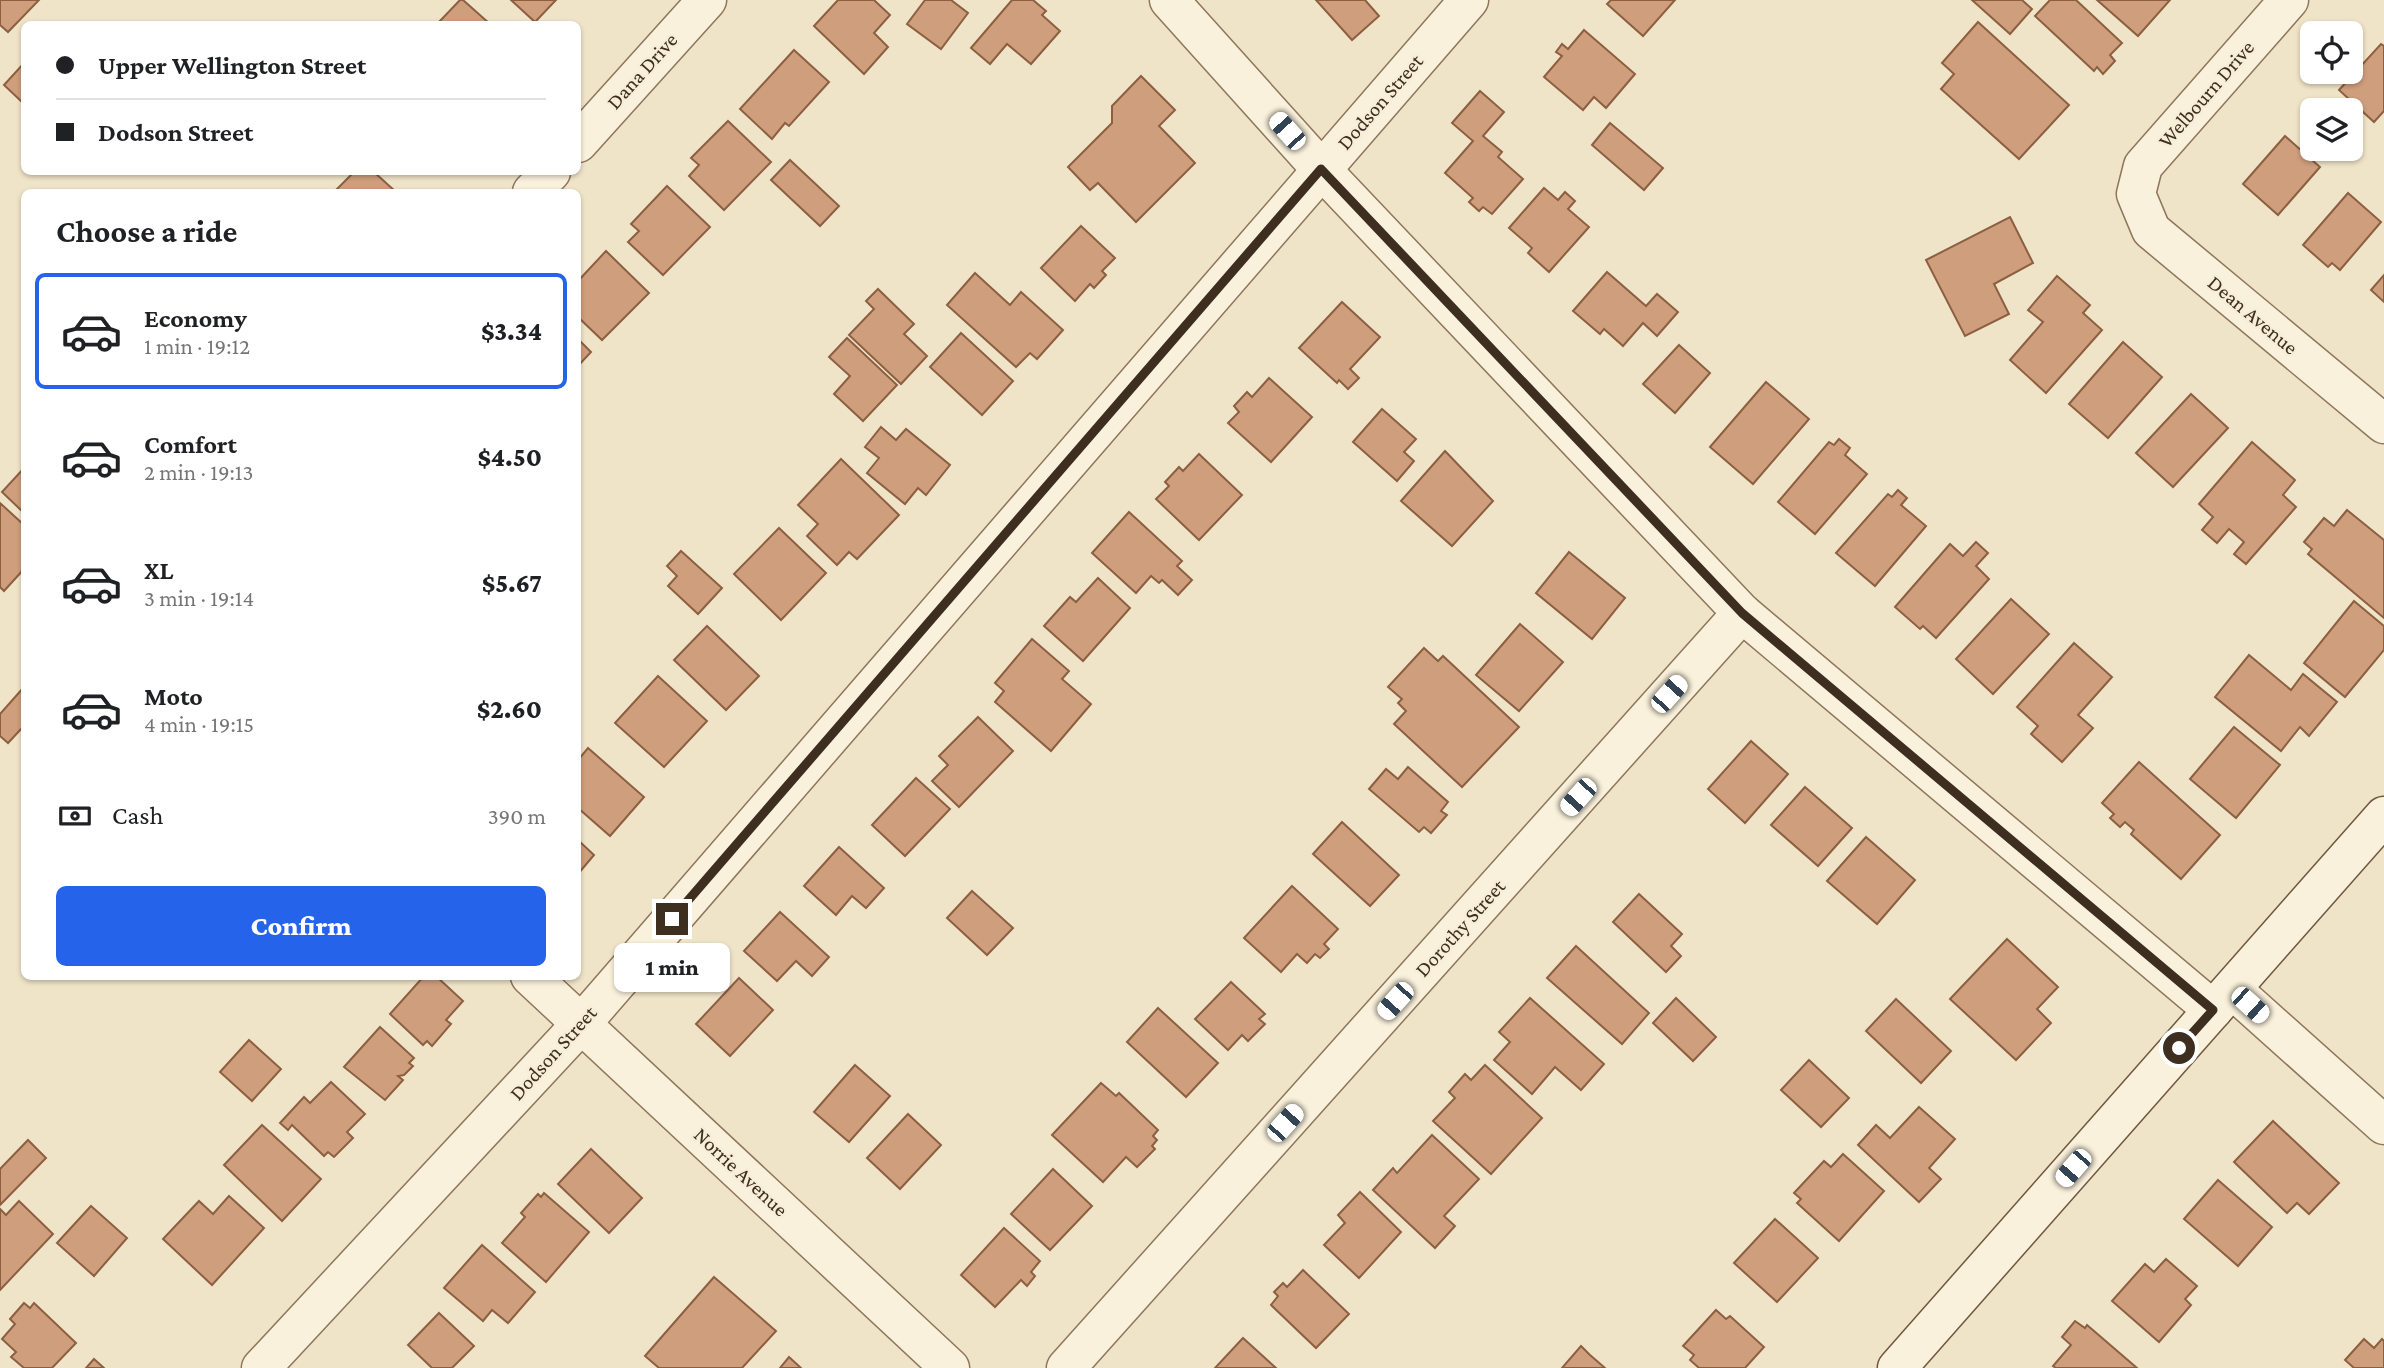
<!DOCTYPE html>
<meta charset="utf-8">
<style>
:root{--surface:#fff;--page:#f6f6f6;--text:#202124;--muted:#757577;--line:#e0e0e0;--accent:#2563eb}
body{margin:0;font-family:"Crimson Pro",serif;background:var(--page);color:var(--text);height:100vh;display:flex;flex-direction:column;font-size:26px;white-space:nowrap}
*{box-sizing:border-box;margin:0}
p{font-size:23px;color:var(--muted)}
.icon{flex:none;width:38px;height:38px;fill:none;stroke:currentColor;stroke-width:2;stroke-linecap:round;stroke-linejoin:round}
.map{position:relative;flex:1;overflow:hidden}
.sheet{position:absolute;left:21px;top:189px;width:560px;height:791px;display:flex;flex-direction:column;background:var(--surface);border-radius:10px;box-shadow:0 2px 5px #0004}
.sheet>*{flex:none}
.hud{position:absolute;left:21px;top:21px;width:560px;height:154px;border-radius:10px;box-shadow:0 2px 5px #0004;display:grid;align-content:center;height:154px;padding:0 35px;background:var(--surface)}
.fabs{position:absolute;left:2300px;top:21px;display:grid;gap:14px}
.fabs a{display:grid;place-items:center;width:63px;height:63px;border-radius:10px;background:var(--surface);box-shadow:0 2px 5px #0004;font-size:35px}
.end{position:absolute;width:32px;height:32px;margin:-16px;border:9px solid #3d2e20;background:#fff;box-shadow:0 0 0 4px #fff}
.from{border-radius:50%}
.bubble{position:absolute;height:49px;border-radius:10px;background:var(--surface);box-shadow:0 2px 5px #0004;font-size:23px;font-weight:800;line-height:49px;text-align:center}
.car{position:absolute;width:21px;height:42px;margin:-21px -10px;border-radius:9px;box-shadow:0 0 5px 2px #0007;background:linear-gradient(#fff 24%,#345 0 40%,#fff 0 76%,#345 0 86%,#fff 0)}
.hud b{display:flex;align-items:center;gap:24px;height:66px;font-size:26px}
.hud b+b{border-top:2px solid var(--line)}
.hud i{width:18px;height:18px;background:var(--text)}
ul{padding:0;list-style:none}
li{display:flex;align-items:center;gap:21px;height:116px;margin:0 14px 10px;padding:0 21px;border:4px solid transparent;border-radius:10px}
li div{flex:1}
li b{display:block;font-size:26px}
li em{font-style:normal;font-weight:800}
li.on{border-color:var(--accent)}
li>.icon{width:63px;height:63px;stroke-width:1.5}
h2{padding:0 35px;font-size:32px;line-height:84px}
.pay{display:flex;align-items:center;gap:18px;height:77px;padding:0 35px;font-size:26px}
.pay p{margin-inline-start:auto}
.cta{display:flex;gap:14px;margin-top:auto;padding:14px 35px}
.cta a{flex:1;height:80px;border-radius:10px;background:var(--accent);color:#fff;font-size:28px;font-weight:800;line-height:80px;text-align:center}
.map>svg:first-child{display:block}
</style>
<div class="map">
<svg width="2384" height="1368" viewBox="0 0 2384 1368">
<rect width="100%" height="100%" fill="#f0e4c8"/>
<g fill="#cf9f7d" stroke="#8d5f41" stroke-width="2">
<polygon points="0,0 39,0 8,32 0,25"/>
<polygon points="460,0 463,0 490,24 437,24"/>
<polygon points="511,0 556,0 535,22"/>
<polygon points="838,0 874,0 890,15 874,33 888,47 864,74 814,26"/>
<polygon points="925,0 951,0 968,13 941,49 907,24"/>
<polygon points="1012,0 1033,0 1046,11 1042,15 1060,31 1031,64 1007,44 990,64 971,48"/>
<polygon points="1316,0 1365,0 1379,16 1352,40"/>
<polygon points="1611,0 1675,0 1643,36 1607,4"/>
<polygon points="1972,0 2022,0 2032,9 2010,34"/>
<polygon points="2050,0 2076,0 2122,43 2110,55 2115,61 2103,74 2097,67 2094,71 2035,16"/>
<polygon points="2097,0 2170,0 2138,36"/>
<polygon points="1978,22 2069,105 2019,159 1941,89 1954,74 1942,63"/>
<polygon points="1584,30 1635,74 1606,108 1594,97 1583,110 1544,77 1562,56 1556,52 1562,44 1568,49"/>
<polygon points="2381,44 2384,46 2384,111 2374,122 2339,90"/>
<polygon points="794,50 829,82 789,126 785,123 772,139 740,109"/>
<polygon points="24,63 24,104 4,85"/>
<polygon points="1141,76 1175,110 1159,126 1195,163 1136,222 1098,183 1090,190 1068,167 1112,123 1112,106"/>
<polygon points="1480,91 1504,112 1483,136 1502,152 1498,157 1523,179 1492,214 1483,207 1479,211 1469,202 1473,198 1445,173 1473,141 1452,123"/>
<polygon points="728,121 771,162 724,210 689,176 699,165 691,158"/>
<polygon points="1610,123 1663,168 1644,190 1592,145"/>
<polygon points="2285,136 2320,167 2278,215 2243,184"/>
<polygon points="790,160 839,206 820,226 771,180"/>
<polygon points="354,172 374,172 396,192 334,192"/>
<polygon points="667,186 710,227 663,275 628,242 639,231 631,224"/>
<polygon points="1544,188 1558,200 1565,192 1575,201 1568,209 1589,227 1549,272 1528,253 1532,248 1509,228"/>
<polygon points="2348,193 2381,222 2340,270 2332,263 2328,267 2303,245"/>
<polygon points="2010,217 2033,263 1994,284 2009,314 1965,336 1926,260"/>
<polygon points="1081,226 1115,258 1102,271 1106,275 1094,288 1090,284 1075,301 1041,268"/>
<polygon points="606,251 649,293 602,340 578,317 578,281"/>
<polygon points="1607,272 1646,306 1657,294 1678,312 1657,336 1643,323 1623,346 1604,329 1600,334 1573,311"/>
<polygon points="975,273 1010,305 1021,292 1063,330 1037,359 1030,353 1016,367 947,305"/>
<polygon points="2384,275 2384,302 2371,290"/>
<polygon points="2057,276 2090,305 2083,313 2102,330 2046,393 2010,360 2043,322 2028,310"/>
<polygon points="878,289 914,324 904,334 927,356 901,384 849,335 874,309 866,301"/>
<polygon points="1342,302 1380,337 1350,369 1359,378 1348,389 1339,380 1337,383 1299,348"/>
<polygon points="961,333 1013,381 982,415 930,367"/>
<polygon points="847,338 897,385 863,421 834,394 850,376 829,357"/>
<polygon points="578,339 591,352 578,366"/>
<polygon points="2123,342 2162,377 2108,438 2069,404"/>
<polygon points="1679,345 1710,373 1675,413 1643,384"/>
<polygon points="1269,378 1312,417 1271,462 1228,423 1239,412 1234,406 1247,392 1252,397"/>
<polygon points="1766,382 1809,419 1753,484 1710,447"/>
<polygon points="2191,394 2228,428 2173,487 2136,453"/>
<polygon points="1382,409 1416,439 1404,452 1414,461 1397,481 1353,442"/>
<polygon points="881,427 896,440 906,429 950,465 926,495 918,488 905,504 867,473 879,458 865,447"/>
<polygon points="1839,439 1850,448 1845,455 1867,474 1815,534 1778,502 1829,442 1834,445"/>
<polygon points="2252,442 2295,480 2283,495 2296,507 2246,564 2234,554 2244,542 2229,529 2217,543 2202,530 2213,517 2199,504"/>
<polygon points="1445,451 1493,501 1452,546 1401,501"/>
<polygon points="1199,454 1242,495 1199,540 1156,499 1169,486 1165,482 1179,467 1183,471"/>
<polygon points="841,459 899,515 857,559 849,552 837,565 807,536 818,524 798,505"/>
<polygon points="24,468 24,513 2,492"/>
<polygon points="1898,490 1907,498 1901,505 1926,526 1875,586 1836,553 1888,494 1892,497"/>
<polygon points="0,503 24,525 24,569 4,591 0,587"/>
<polygon points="2347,510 2384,540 2384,618 2308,554 2312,549 2304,542 2324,518 2334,526"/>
<polygon points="1129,512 1182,561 1177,566 1192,580 1178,595 1162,580 1159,583 1151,576 1136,593 1092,553"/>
<polygon points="779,528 826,573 781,620 734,574"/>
<polygon points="1976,542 1988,553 1976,566 1989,579 1936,638 1923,626 1920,629 1895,607 1950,544 1963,556"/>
<polygon points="681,551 722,588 698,614 668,586 677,576 667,566"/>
<polygon points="1569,552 1625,598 1592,639 1536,593"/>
<polygon points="1098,578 1130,608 1083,661 1044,626 1070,597 1076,602"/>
<polygon points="2011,599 2049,634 1993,694 1956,659"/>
<polygon points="2354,601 2384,626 2384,650 2345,697 2304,663"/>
<polygon points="1520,624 1563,662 1519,711 1476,675"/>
<polygon points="707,626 759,676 726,710 674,660"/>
<polygon points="1032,639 1069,671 1062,679 1091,704 1051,751 995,702 1004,691 995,683"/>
<polygon points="2074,643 2112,677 2078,715 2093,728 2062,762 2031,734 2038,726 2017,707"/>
<polygon points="1424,648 1438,661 1443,656 1519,727 1462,787 1394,724 1406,711 1398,703 1402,699 1388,687"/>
<polygon points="2249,655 2291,690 2303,674 2337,702 2309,736 2300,727 2281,751 2215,697"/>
<polygon points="658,676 707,721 664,767 615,723"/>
<polygon points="24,687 24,730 22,728 8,743 0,736 0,714"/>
<polygon points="978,717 1013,751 959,807 932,781 948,765 939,756"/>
<polygon points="2234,727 2280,765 2236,818 2190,779"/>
<polygon points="1751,741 1788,774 1745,823 1708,789"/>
<polygon points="588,748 644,797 610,836 578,808 578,760"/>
<polygon points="2139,762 2220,835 2181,879 2131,834 2134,830 2125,822 2120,827 2110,818 2114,814 2102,803"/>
<polygon points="1408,767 1448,802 1441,811 1447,815 1431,833 1424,827 1419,832 1369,789 1386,769 1398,779"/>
<polygon points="916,778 950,809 905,856 872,825"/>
<polygon points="1805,787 1852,828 1818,866 1771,825"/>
<polygon points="1342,822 1399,875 1370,906 1313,854"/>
<polygon points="1866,837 1915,880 1877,924 1827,881"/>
<polygon points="578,840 594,855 578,874"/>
<polygon points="839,847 884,888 866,908 852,896 836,915 804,886"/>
<polygon points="1292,886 1338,929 1324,944 1329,949 1320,958 1315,954 1307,963 1297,954 1281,972 1244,938"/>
<polygon points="972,891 1013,928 987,955 947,918"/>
<polygon points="1639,894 1682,934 1671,946 1681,956 1666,972 1613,922"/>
<polygon points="780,912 829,957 812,976 796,961 777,981 744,951"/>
<polygon points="2007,939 2058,987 2037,1009 2051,1023 2016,1060 1950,999"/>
<polygon points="1576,946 1649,1013 1622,1044 1547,978"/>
<polygon points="424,976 436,976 463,1001 446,1020 451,1024 432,1046 427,1041 423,1045 390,1014"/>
<polygon points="739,978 773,1010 730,1056 696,1024"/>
<polygon points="1231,982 1265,1014 1259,1019 1265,1024 1248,1041 1242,1035 1228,1050 1195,1019"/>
<polygon points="1530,998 1604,1064 1581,1090 1555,1067 1532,1094 1494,1060 1510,1042 1499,1032"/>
<polygon points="1676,998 1716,1037 1693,1061 1653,1023"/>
<polygon points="1896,999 1951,1051 1921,1083 1866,1031"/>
<polygon points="1158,1008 1218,1063 1186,1097 1127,1042"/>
<polygon points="380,1027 414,1058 409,1063 413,1066 404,1075 398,1076 403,1080 385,1100 344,1067"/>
<polygon points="249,1040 281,1069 252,1101 220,1072"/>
<polygon points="1809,1060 1849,1098 1821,1127 1781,1090"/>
<polygon points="855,1065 890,1096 849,1142 814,1112"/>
<polygon points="1485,1065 1542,1118 1491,1174 1433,1121 1455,1098 1449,1092 1465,1074 1471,1080"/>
<polygon points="331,1082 365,1114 347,1132 353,1138 334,1157 328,1152 324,1156 292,1125 288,1130 280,1123 304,1097 310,1103"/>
<polygon points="1101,1083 1116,1096 1119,1093 1158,1130 1153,1136 1157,1140 1152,1146 1155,1149 1137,1167 1126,1157 1103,1182 1052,1135"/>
<polygon points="1919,1107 1955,1139 1929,1168 1941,1179 1919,1202 1858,1145 1876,1125 1890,1138"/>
<polygon points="908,1114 941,1145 900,1189 867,1158"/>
<polygon points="2273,1121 2339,1183 2309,1214 2297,1203 2287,1213 2234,1162"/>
<polygon points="262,1125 321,1179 282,1221 224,1165"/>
<polygon points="1432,1135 1479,1179 1444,1216 1455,1226 1435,1248 1373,1190 1393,1168 1397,1173"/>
<polygon points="28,1140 46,1158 0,1205 0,1169"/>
<polygon points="591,1149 642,1198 609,1233 558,1184"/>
<polygon points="1843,1154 1884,1191 1839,1241 1797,1203 1801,1199 1794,1193 1824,1161 1831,1167"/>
<polygon points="1053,1169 1092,1206 1050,1250 1011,1214"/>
<polygon points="2218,1180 2272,1227 2238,1266 2184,1219"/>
<polygon points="1360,1192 1401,1232 1359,1278 1324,1245 1345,1223 1338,1215"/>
<polygon points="544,1193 589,1232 546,1282 502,1243 525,1217 521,1213 538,1194 541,1197"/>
<polygon points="229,1196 264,1228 212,1285 163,1239 199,1201 213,1214"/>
<polygon points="19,1201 53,1234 0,1290 0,1209 6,1215"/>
<polygon points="91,1206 127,1238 94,1276 57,1243"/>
<polygon points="1775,1219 1818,1258 1777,1302 1734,1263"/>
<polygon points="1004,1228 1040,1261 1031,1272 1035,1276 1027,1286 1021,1280 995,1307 961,1275"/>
<polygon points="482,1245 535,1292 508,1323 492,1310 483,1321 444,1288"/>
<polygon points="2166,1259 2197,1286 2185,1299 2191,1305 2159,1342 2112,1301 2145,1264 2154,1272"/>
<polygon points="1303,1270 1349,1314 1316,1348 1271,1305 1278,1296 1274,1292 1283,1283 1287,1287"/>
<polygon points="714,1277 776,1331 742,1368 659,1368 645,1356"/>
<polygon points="24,1303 30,1308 34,1303 76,1343 52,1368 24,1368 11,1357 16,1352 2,1339 15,1324 10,1319"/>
<polygon points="1716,1310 1726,1319 1730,1316 1764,1347 1745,1368 1699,1368 1690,1360 1694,1355 1683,1346"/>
<polygon points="439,1313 474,1346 452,1368 432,1368 408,1345"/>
<polygon points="2075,1321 2085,1328 2087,1325 2137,1368 2056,1368 2053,1366 2071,1345 2062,1337"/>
<polygon points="1243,1338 1276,1368 1215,1368"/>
<polygon points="2364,1339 2374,1348 2382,1339 2384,1341 2384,1368 2354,1368 2345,1360"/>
<polygon points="1581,1346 1590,1355 1605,1368 1562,1368"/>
<polygon points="789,1357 801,1368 780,1368"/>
<polygon points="94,1359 104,1368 86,1368"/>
</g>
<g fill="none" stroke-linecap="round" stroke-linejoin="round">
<defs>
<g id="street">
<polyline points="1169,0 1321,169 1742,613 2213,1010"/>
<polyline points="2289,0 2143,166 2136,194 2151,230 2384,424"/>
<polyline points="578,143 707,0"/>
<polyline points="532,192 551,172"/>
<polyline points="530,976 950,1368"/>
<polyline points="2233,990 2384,1125"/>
<polyline points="261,1368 582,1023 1469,0"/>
<polyline points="1066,1368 1742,613"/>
</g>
<polyline id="secondary" points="1897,1368 2384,816"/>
</defs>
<use href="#street" stroke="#8d765c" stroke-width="41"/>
<use href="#secondary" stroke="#6f573f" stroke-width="41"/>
<use href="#street" stroke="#faf1dc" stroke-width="38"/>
<use href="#secondary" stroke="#faf1dc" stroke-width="38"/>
</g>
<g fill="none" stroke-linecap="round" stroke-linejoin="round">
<polyline stroke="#3d2e20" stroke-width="9" points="672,919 1321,169 1742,613 2213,1010 2179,1048"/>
</g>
<g text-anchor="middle" stroke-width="5" stroke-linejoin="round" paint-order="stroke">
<g font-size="21" fill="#3d2e20" stroke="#f7eed8">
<text transform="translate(642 71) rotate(-48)" y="7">Dana Drive</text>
<text transform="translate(2206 94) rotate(-49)" y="7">Welbourn Drive</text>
<text transform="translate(1380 102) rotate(-49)" y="7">Dodson Street</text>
<text transform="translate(2253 315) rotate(40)" y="7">Dean Avenue</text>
<text transform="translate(1460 928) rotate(-48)" y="7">Dorothy Street</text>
<text transform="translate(553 1053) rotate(-48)" y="7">Dodson Street</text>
<text transform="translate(741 1172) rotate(43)" y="7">Norrie Avenue</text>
</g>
</g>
</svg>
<div class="fabs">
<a><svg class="icon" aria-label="locate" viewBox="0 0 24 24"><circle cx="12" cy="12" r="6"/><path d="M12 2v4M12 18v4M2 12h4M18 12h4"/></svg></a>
<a><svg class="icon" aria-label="layers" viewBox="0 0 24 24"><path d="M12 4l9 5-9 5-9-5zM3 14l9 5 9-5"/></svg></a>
</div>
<i class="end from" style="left:2179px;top:1048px"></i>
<i class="end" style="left:672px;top:919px"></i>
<div class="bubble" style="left:614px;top:943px;width:116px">1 min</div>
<i class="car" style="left:1287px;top:131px;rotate:318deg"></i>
<i class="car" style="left:1669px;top:694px;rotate:42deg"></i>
<i class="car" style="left:1578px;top:797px;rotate:222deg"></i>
<i class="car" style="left:1395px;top:1001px;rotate:222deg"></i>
<i class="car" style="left:2250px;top:1005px;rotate:132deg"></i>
<i class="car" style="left:1285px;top:1123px;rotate:42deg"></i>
<i class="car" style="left:2073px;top:1168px;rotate:221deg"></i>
<div class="hud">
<b><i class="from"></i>Upper Wellington Street</b>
<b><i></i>Dodson Street</b>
</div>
<section class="sheet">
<h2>Choose a ride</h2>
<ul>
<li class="on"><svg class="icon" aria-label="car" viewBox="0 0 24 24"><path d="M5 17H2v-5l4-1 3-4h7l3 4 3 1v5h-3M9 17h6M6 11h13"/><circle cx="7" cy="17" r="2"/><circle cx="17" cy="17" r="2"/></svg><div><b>Economy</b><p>1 min · 19:12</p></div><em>$3.34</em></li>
<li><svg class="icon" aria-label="car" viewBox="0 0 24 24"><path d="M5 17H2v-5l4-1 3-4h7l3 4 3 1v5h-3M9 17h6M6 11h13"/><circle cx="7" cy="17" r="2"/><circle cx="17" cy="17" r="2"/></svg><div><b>Comfort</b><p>2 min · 19:13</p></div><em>$4.50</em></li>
<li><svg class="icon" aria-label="car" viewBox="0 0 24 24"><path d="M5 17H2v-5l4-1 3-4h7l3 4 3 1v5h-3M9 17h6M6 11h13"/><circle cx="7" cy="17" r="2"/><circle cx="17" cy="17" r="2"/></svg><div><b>XL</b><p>3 min · 19:14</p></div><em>$5.67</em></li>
<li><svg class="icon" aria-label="car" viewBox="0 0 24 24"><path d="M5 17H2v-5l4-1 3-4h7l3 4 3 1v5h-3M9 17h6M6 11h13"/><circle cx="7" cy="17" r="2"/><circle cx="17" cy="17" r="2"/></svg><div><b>Moto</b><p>4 min · 19:15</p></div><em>$2.60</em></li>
</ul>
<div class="pay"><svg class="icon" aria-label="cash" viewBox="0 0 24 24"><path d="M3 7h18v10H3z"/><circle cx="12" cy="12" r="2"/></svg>Cash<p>390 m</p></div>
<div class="cta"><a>Confirm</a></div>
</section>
</div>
